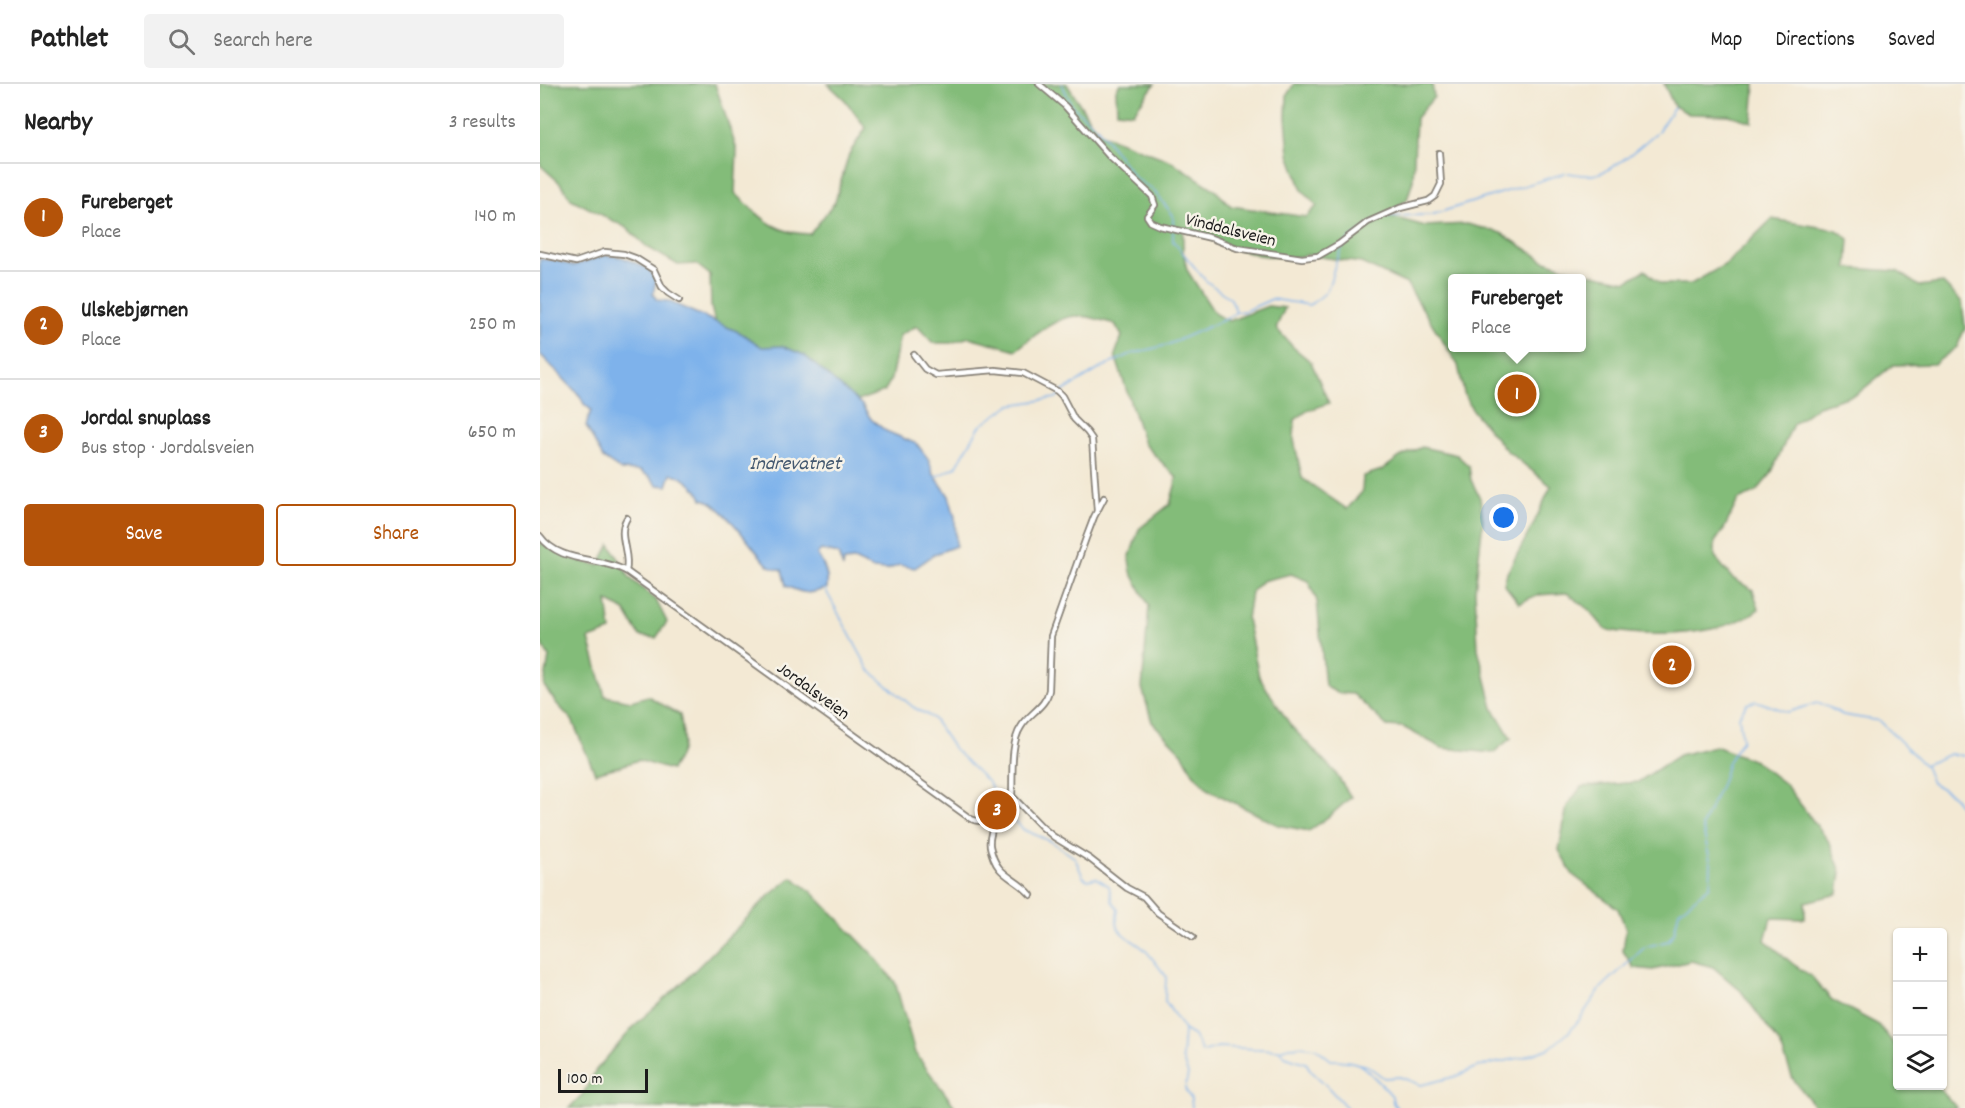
<!DOCTYPE html>
<html lang="en">
<head>
<meta charset="utf-8">
<style>
  :root { --surface:#fff; --page:#f2f2f2; --text:#222; --muted:#767676; --line:#e0e0e0; --accent:#b45309 }
  body { margin:0; font-family:Dekko,sans-serif; background:var(--page); color:var(--text) }
  .controls { position:absolute; right:18px; bottom:18px; display:grid; overflow:hidden; border-radius:6px; box-shadow:0 2px 4px #0004 }
  .controls button { width:54px; height:54px; display:grid; place-items:center; padding:0; border:0; border-bottom:2px solid var(--line); background:var(--surface); color:var(--text); font:30px sans-serif }
  .scale { position:absolute; left:18px; bottom:15px; width:90px; box-sizing:border-box; padding-left:6px; border:3px solid #1c1c1c; border-top:0; font-size:16px; line-height:21px; white-space:nowrap; color:#1c1c1c; -webkit-text-stroke:4px #f7f3e8; paint-order:stroke }
  .you { position:absolute; left:964px; top:434px; width:21px; height:21px; margin:-15px; border:4px solid #fff; border-radius:50%; background:#1a73e8; box-shadow:0 0 0 9px #1a73e833 }
  .badge { display:grid; place-items:center; width:39px; height:39px; border-radius:50%; background:var(--accent); color:#fff; font-size:20px; font-weight:700 }
  .pin { position:absolute; translate:-50% -50%; border:3px solid #fff; box-shadow:0 2px 6px #0006 }
  .popup { position:absolute; left:908px; top:190px; width:138px; height:78px; box-sizing:border-box; display:grid; place-content:center; border-radius:6px; background:var(--surface); filter:drop-shadow(0 2px 4px #0005); font-size:20px; white-space:nowrap; color:var(--muted) }
  .popup b { font-size:22px; color:var(--text) }
  .popup::after { content:''; position:absolute; left:50%; top:100%; margin-left:-12px; border:12px solid transparent; border-top-color:var(--surface) }
  .list { margin:0; padding:0; list-style:none }
  h2 { display:flex; justify-content:space-between; align-items:center; height:78px; margin:0; padding:0 24px; font-size:26px }
  h2 small { font-size:20px; font-weight:400; color:var(--muted) }
  .list li { display:grid; grid-template-columns:39px 1fr auto; gap:18px; align-items:center; box-sizing:border-box; height:108px; padding:0 24px; border-top:2px solid var(--line) }
  .list b { display:block; font-size:22px; white-space:nowrap }
  .list p { margin:0; font-size:20px; white-space:nowrap; color:var(--muted) }
  .list em { font-size:20px; font-style:normal; color:var(--muted) }
  .actions { display:flex; gap:12px; padding:18px 24px }
  .actions a { flex:1; padding:14px 0; border:2px solid var(--accent); border-radius:6px; text-align:center; font-size:21px; color:var(--accent) }
  .actions .main { background:var(--accent); color:#fff }
  .icon { flex:none; width:33px; height:33px; fill:none; stroke:currentColor; stroke-width:2; stroke-linecap:round; stroke-linejoin:round }
  .map { position:relative; flex:none; width:1425px; height:1024px; overflow:hidden }
  header { display:flex; align-items:center; gap:36px; box-sizing:border-box; height:84px; padding:0 30px; background:var(--surface); border-bottom:2px solid var(--line) }
  header strong { font-size:28px }
  nav { display:flex; gap:33px; margin-inline-start:auto; font-size:21px }
  .search { width:420px; height:54px; background:var(--page); display:flex; align-items:center; gap:15px; box-sizing:border-box; padding:0 21px; border-radius:6px; color:var(--muted); font-size:22px }
  main { display:flex }
  aside { flex:1; background:var(--surface) }
  .map>svg:first-child { display:block }
  .forest { fill:#83bc79; stroke:#506c4a; stroke-width:1.5; fill-rule:evenodd }
  .water { fill:#7eb2eb; stroke:#4d6784; stroke-width:1.5 }
  .lines { fill:none; stroke-linecap:round; stroke-linejoin:round }
  .stream { stroke:#7eb2eb; stroke-width:1.5 }
  .minor-casing { stroke:#888278; stroke-width:8 }
  .minor { stroke:#fff; stroke-width:4.5 }
  .labels { text-anchor:middle; stroke-width:5; stroke-linejoin:round; paint-order:stroke }
  .street-label { font-size:18px; fill:#1c1c1c; stroke:#f7f3e8 }
  .water-label { font-size:20px; font-style:italic; fill:#43586f; stroke:#f7f3e8 }
</style>
</head>
<body>
<header>
<strong>Pathlet</strong>
<div class="search"><svg class="icon" aria-label="search" viewBox="0 0 24 24"><circle cx="10" cy="10" r="6"/><path d="M15 15l6 6"/></svg>Search here</div>
<nav><a>Map</a><a>Directions</a><a>Saved</a></nav>
</header>
<main>
<aside>
<h2>Nearby<small>3 results</small></h2>
<ul class="list">
<li><span class="badge">1</span><div><b>Fureberget</b><p>Place</p></div><em>140 m</em></li>
<li><span class="badge">2</span><div><b>Ulskebjørnen</b><p>Place</p></div><em>250 m</em></li>
<li><span class="badge">3</span><div><b>Jordal snuplass</b><p>Bus stop · Jordalsveien</p></div><em>650 m</em></li>
</ul>
<div class="actions"><a class="main">Save</a><a>Share</a></div>
</aside>
<div class="map">
<svg width="1425" height="1024" viewBox="0 0 1425 1024">
  <rect width="100%" height="100%" fill="#f7f3e8"/>
  <filter id="ink" filterUnits="userSpaceOnUse"><feTurbulence type="fractalNoise" baseFrequency=".0167" numOctaves="2"/><feDisplacementMap in="SourceGraphic" scale="12" xChannelSelector="R" yChannelSelector="G"/><feConvolveMatrix kernelMatrix="1 2 1 2 8 2 1 2 1" color-interpolation-filters="sRGB"/></filter>
  <filter id="wash" filterUnits="userSpaceOnUse"><feTurbulence type="fractalNoise" baseFrequency=".008" numOctaves="4" result="noise"/><feDisplacementMap in="SourceGraphic" scale="24" xChannelSelector="R" yChannelSelector="G"/><feGaussianBlur stdDeviation="1.35" result="paint"/><feColorMatrix in="noise" values="0 0 0 0 0 0 0 0 0 0 0 0 0 0 0 0 0 1.4 0 .05"/><feComposite in="paint" operator="in"/></filter>
  <g filter="url(#wash)">
    <rect width="100%" height="100%" fill="#f3e9d4"/>
    <g class="forest">
      <path d="M0 0H175L197 66 195 109C220 132 233 150 270 150L295 118 309 70 326 44 305 16 288 0H527L558 49 631 77 674 105 691 122 766 133 777 122 762 106 749 70 746 33 747 11 754 0H892L894 13 876 34 873 96 867 116 845 131 885 142 927 140 961 149 1003 176 1028 185 1087 197 1105 186 1121 200H1151L1186 180 1232 135 1297 146 1309 155 1307 184 1357 187 1379 202 1403 199 1422 218 1425 244 1417 263 1394 280 1353 281 1317 310 1278 322 1253 340 1231 390 1215 409 1198 416 1184 445 1175 458V473L1192 494 1213 506 1219 525C1181 554 1111 553 1066 546L1049 526 1027 509 997 511 979 519 964 500 967 489 993 441 1011 402 966 366 933 327 924 309 918 281 867 200 821 179 768 171 750 174 718 171 689 162 643 144V167L647 186 675 230 689 237 728 222 745 224 736 244 753 263 771 278 789 319 767 327 755 336 754 356 762 394 807 425 822 408 823 392 842 386 860 373 882 363 917 371 929 382 931 396 940 414 943 436 935 506 938 565 953 624 971 654 953 669 902 664 863 643 847 642 813 610 797 609 785 602 777 517 768 497 751 490 722 497 711 508 707 535 719 593 751 642 794 687 811 713 792 730 769 747 738 741 669 706 653 689 643 670 612 638 602 604 609 522 591 488 589 475 599 445 630 420 637 394 604 360 575 271 582 252 575 240C563 237 550 232 538 232 519 230 490 255 476 266L429 253 411 259H393L377 242 360 251 351 295 345 307 309 320 178 250 171 223 170 191 156 180 138 181 107 163 87 144 31 115 20 99 0 81ZM912 194H1042V264H912Z"/>
      <path d="M580 0H615L593 29 577 27 576 6Z"/>
      <path d="M1124 0H1215L1212 38 1189 31 1149 30 1134 22Z"/>
      <path d="M0 458C18 471 38 478 59 481L70 460 90 494 116 516 127 538 116 554 100 552 85 527 67 517 71 547 49 555 65 612 91 617 108 612 140 631C145 657 146 663 131 686L98 676 81 682 55 689 32 636 17 620 4 602 9 573 0 557Z"/>
      <path d="M1175 662 1215 677 1245 700 1290 759 1301 788 1298 810 1265 818V835L1231 834 1225 856 1253 880 1271 892 1292 916 1339 941 1357 964 1358 1002H1397L1417 1024H1276L1253 995 1240 960 1201 907 1173 883 1151 877 1113 886 1094 884 1083 867 1086 845 1078 825 1033 791 1019 766 1027 722 1041 703 1098 698 1139 671Z"/>
      <path d="M252 793 272 808 334 872 355 898 375 969 416 1024H29L43 1010 56 986 97 939 142 899 231 810Z"/>
    </g>
    <path class="water" d="M65 171 82 173 108 184 116 196 113 210 117 216 128 217 201 249 222 263 242 262 264 271 322 321 331 335 346 347 377 360 389 376 393 389 409 412 415 433 416 462 395 470 375 484 359 481 347 486 333 485 314 476 304 477 303 484 298 470 281 466 277 470C284 481 289 491 287 504 269 511 264 510 246 502L242 486C237 485 232 484 228 481 214 467 179 415 162 415 158 404 142 391 131 390L127 402 117 401 110 393 100 387 81 386 63 374 46 342 51 326 44 320 40 312 0 270V175L15 176 33 182Z"/>
    <g class="lines">
      <g class="stream">
        <path d="M522 0 532 22 557 43 595 94 613 106 633 131V142"/>
        <path d="M1118 47 1134 23"/>
        <path d="M1028 89C1037 90 1048 93 1057 90 1076 85 1100 62 1116 49"/>
        <path d="M847 132 891 131 1025 89"/>
        <path d="M696 228 705 227 732 215 769 221C775 217 784 212 787 206 794 191 794 174 804 161 812 151 826 147 834 137"/>
        <path d="M394 394 416 383 440 342 470 321 516 314 522 308 561 284 591 270 627 261 688 234 696 228 691 215 666 197 633 157V147"/>
        <path d="M284 503 329 586 373 623 393 634 414 665 449 699 460 722"/>
        <path d="M1385 682 1392 699 1413 711 1425 731"/>
        <path d="M463 725 484 746 512 758 535 774 543 793 548 796 556 794 569 802 572 817 578 825C577 832 575 842 581 848 586 854 598 859 605 866 613 874 618 883 626 892L625 917 644 946 642 974 648 990 645 1005 651 1015 652 1024"/>
        <path d="M644 946 654 952 662 968 678 963 739 966 749 963 763 962 776 964 791 976C798 976 814 977 820 981 827 985 846 1005 852 1012L853 1019 857 1024"/>
        <path d="M739 966 745 972 766 979 771 987 784 999 807 1024"/>
        <path d="M819 980 828 982 844 994 860 993 881 1001 917 992 937 983 984 973 1010 964 1028 949 1039 936 1061 904 1105 863 1128 857 1134 849 1139 827 1170 802 1171 780 1162 742 1182 698 1188 678 1202 656 1199 632 1207 620 1216 617 1248 628 1277 619 1288 623 1303 631 1340 637 1384 681 1410 670 1425 672"/>
      </g>
    </g>
  </g>
  <g filter="url(#ink)">
    <g class="lines">
      <defs>
        <g id="minor">
          <path d="M499 0 525 22 569 72 612 112 615 121 607 132 611 138 620 142 671 154 697 164 762 174 778 172 799 160 828 138 860 124 888 117 895 112 901 100 899 69"/>
          <path d="M0 170 36 178 65 168 84 170 95 174 114 186 122 203 128 209 139 216"/>
          <path d="M374 271 385 285 396 291 455 286 483 289 517 307 522 312 534 335 547 348 552 355 557 427"/>
          <path d="M0 452C20 480 58 472 86 487L431 735C448 743 462 724 472 712 473 693 470 659 481 643 489 629 506 623 509 606L511 552 546 454 554 433 564 414"/>
          <path d="M86 487C91 469 76 451 87 434"/>
          <path d="M472 712 502 743 514 753 550 775 587 804 604 813 618 829 653 853"/>
          <path d="M449 735C456 747 448 750 450 762 456 794 474 791 491 811"/>
        </g>
      </defs>
      <use href="#minor" class="minor-casing"/>
      <use href="#minor" class="minor"/>
    </g>
  </g>
  <g class="labels">
    <g class="street-label">
      <text transform="translate(691 145) rotate(14)" y="6">Vinddalsveien</text>
      <text transform="translate(274 606) rotate(36)" y="6">Jordalsveien</text>
    </g>
    <g class="water-label">
      <text x="255" y="385">Indrevatnet</text>
    </g>
  </g>
</svg>
<div class="controls">
<button>+</button>
<button>−</button>
<button><svg class="icon" aria-label="layers" viewBox="0 0 24 24"><path d="M12 4l9 5-9 5-9-5zM3 14l9 5 9-5"/></svg></button>
</div>
<div class="scale">100 m</div>
<div class="you"></div>
<div class="pin badge" style="left:977px;top:310px">1</div>
<div class="popup"><b>Fureberget</b>Place</div>
<div class="pin badge" style="left:1132px;top:581px">2</div>
<div class="pin badge" style="left:457px;top:726px">3</div>
</div>
</main>
</body>
</html>
